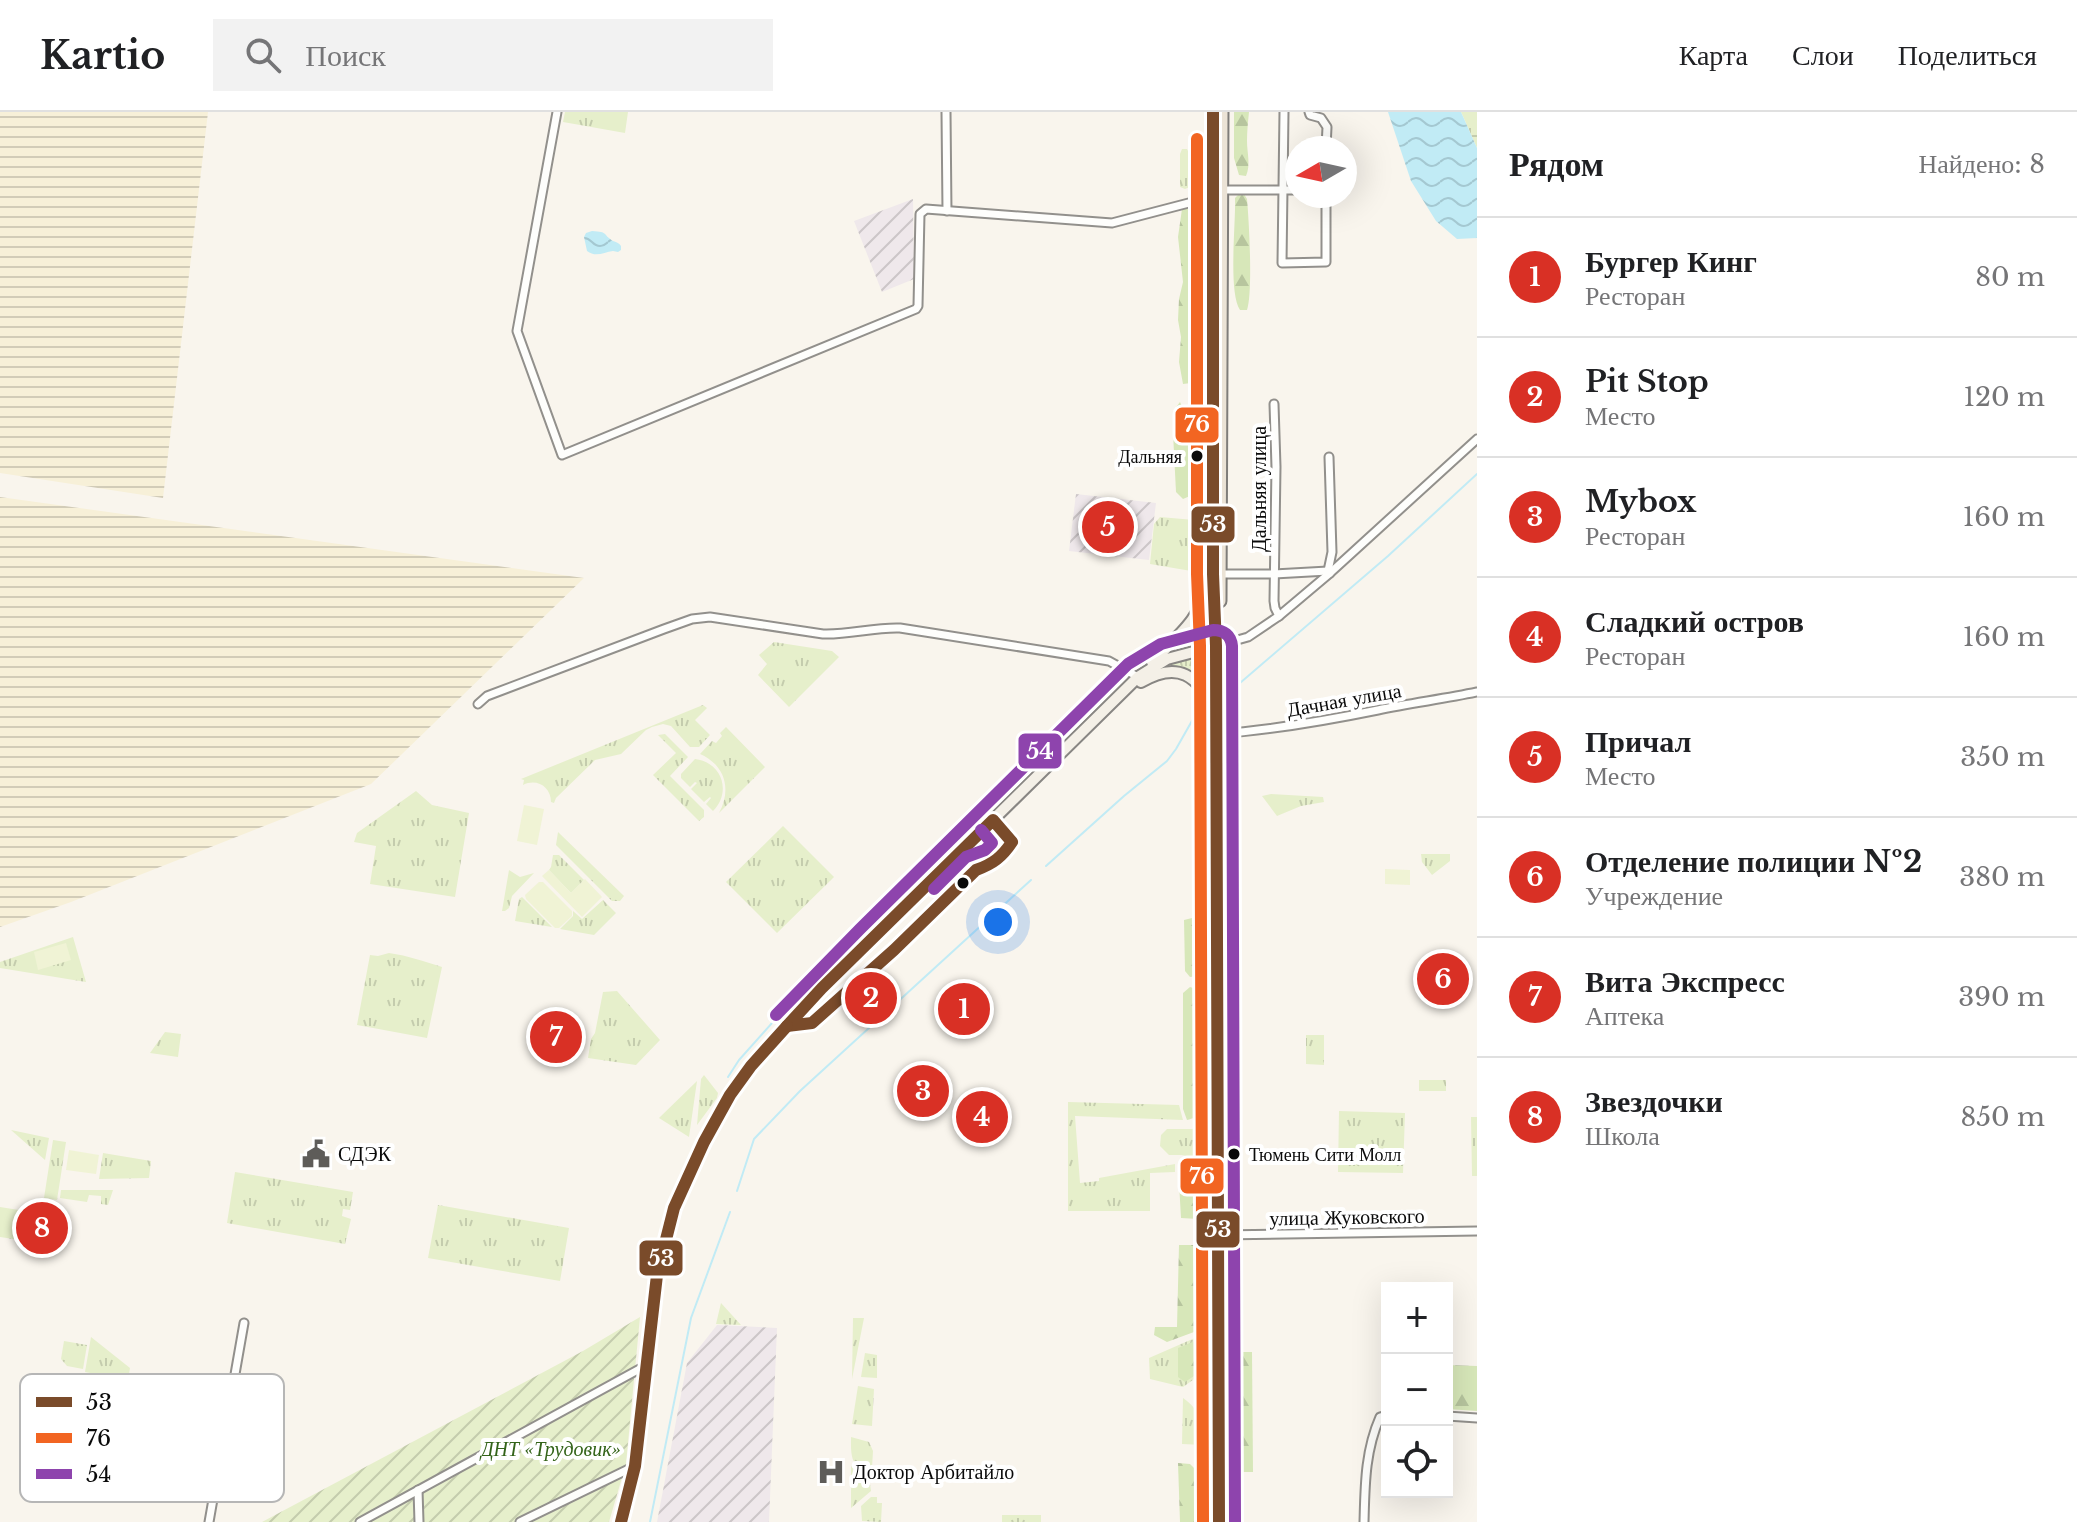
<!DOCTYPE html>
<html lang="ru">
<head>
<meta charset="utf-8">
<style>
  :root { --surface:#fff; --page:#f2f2f2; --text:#202124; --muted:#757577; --line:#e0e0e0; --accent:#d93025 }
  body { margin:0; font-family:"Libre Baskerville",serif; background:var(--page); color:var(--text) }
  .controls { position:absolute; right:24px; bottom:24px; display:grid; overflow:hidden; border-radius:0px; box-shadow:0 8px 32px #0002 }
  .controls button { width:72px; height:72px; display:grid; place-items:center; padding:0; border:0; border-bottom:2px solid var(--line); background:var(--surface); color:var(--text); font:40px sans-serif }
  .compass { position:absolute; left:1285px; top:24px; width:72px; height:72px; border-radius:50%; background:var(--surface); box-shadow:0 8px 32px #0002; rotate:261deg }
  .you { position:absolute; left:998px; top:810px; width:28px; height:28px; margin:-20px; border:6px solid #fff; border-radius:50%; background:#1a73e8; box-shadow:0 0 0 12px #1a73e833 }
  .badge { display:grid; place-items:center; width:52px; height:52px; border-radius:50%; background:var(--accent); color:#fff; font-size:26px; font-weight:700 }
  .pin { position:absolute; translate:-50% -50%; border:4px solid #fff; box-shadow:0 2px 8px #0006 }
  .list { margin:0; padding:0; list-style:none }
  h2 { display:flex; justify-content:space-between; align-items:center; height:104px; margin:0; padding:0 32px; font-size:34px }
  h2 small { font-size:26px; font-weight:400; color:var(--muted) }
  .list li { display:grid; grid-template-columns:52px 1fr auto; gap:24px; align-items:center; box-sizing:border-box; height:120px; padding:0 32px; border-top:2px solid var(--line) }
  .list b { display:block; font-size:30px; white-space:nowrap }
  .list p { margin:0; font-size:26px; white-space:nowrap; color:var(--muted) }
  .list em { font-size:26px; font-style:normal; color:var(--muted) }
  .icon { flex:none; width:44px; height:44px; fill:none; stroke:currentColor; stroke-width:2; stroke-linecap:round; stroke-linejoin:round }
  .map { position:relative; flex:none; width:1477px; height:1410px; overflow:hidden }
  header { display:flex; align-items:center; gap:48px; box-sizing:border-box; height:112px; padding:0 40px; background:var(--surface); border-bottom:2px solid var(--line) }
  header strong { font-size:38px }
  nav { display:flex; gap:44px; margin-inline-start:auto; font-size:28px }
  .search { width:560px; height:72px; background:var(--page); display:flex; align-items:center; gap:20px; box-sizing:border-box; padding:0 28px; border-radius:0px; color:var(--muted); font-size:30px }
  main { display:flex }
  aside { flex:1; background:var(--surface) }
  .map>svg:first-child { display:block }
  .industrial { fill:url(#industrial-furrows) }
  .farmland { fill:url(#farmland-rules) }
  .grass { fill:url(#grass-tufts) }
  .forest { fill:url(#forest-firs) }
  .wetland { fill:url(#wetland-marsh) }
  .garden { fill:url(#garden-furrows) }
  .pitch { fill:#f0f3d5 }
  .water { fill:url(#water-waves) }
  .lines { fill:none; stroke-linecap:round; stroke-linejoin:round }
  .stream { stroke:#c1ebf5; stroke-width:2 }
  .minor-casing { stroke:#92908c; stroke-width:11 }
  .secondary-casing { stroke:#888683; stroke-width:14 }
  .primary-casing { stroke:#7f7d7a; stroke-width:15 }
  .minor { stroke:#fefefc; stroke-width:7 }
  .secondary { stroke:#f4f0e7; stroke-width:10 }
  .primary { stroke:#ebe3d6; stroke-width:11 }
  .bus-1-casing { stroke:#fff; stroke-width:18 }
  .bus-2-casing { stroke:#fff; stroke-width:18 }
  .bus-3-casing { stroke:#fff; stroke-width:18 }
  .bus-1 { stroke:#7a4b2a; stroke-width:12 }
  .bus-2 { stroke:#f26522; stroke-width:12 }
  .bus-3 { stroke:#8e44ad; stroke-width:12 }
  .bus-dot { fill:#0a0a0a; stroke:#fff; stroke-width:3 }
  .labels { text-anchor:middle; stroke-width:8; stroke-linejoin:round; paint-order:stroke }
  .bus-label { font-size:18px; fill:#0a0a0a; stroke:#fff; text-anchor:end }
  .street-label { font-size:20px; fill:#0a0a0a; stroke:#fff }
  .poi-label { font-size:20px; fill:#0a0a0a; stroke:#fff; text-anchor:start }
  .park-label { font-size:20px; font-style:italic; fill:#336319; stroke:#fff }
  .key { fill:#fff; stroke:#b6b6b6; stroke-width:2 }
  .key-label { font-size:22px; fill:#0a0a0a }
  .line-badge { stroke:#fff; stroke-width:3 }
  .badge-label { font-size:22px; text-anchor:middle; font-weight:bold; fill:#fff }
</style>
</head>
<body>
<header>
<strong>Kartio</strong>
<div class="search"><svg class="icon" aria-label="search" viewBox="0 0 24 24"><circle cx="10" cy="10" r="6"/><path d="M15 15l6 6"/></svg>Поиск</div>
<nav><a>Карта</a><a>Слои</a><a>Поделиться</a></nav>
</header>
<main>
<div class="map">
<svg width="1477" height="1410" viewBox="0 0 1477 1410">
  <defs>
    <pattern id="industrial-furrows" width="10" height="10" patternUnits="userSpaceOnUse" patternTransform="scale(2)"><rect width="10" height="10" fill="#efe8eb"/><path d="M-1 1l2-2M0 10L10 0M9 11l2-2" fill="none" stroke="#ccc6c8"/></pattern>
    <pattern id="farmland-rules" width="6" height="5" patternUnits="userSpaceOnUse" patternTransform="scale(2)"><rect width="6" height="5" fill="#f7f0d8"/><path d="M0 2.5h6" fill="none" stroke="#d2ccb8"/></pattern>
    <pattern id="grass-tufts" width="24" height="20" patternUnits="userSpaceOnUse" patternTransform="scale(2)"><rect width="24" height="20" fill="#e6efcb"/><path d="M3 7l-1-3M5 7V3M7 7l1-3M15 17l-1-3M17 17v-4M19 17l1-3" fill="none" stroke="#c4ccad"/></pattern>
    <pattern id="forest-firs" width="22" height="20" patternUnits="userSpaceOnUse" patternTransform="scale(2)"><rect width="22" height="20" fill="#d7e7b9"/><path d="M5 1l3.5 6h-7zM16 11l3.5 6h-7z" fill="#b7c59e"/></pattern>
    <pattern id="wetland-marsh" width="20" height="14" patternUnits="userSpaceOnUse" patternTransform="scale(2)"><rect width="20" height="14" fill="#e6efcb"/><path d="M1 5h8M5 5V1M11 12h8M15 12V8" fill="none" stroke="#c4ccad"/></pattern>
    <pattern id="garden-furrows" width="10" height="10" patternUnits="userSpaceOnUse" patternTransform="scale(2)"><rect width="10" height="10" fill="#e6efcb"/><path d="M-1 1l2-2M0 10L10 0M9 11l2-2" fill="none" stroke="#c4ccad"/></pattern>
    <pattern id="water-waves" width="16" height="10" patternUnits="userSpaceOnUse" patternTransform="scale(2)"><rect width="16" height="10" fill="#c1ebf5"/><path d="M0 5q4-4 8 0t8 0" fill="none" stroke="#a4c8d1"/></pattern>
  </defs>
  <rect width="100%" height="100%" fill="#f9f5ed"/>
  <g class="industrial">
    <path d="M913 87 914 167 882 180 854 109Z"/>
    <path d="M1076 382 1156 391 1149 448 1069 439Z"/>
    <path d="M717 1213 777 1216 769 1410H657L687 1251Z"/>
  </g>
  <g class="farmland">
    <path d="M0 0H208L163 386 0 361Z"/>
    <path d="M0 385 584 466 371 672 71 790 0 815Z"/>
  </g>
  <g class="grass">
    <path d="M565 0H628L625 21 563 10Z"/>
    <path d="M1182 37H1187L1189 41 1190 75 1185 77 1180 75V42Z"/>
    <path d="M1160 405 1194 408 1203 418V461L1150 452 1154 412Z"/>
    <path d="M1207 490V528L1173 536 1199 508Z"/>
    <path d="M774 530 832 539 839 545 789 595 758 563 767 552 759 543Z"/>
    <path d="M1196 545H1202L1205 547V573C1189 556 1179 559 1156 560L1168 553Z"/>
    <path d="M703 593 707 596 695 608 710 623 699 635H690L671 614 663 612 652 615 646 618 621 642 595 648 556 686 554 691 551 690C551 675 537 666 523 673L524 668 521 667Z"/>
    <path d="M726 615 765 655 719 701C732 677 725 653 700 642L712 629 716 631 722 624 720 621Z"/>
    <path d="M665 622 688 645 670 664 704 698V705L699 709 653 663 676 641 658 623Z"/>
    <path d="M695 647C722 650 732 680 713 699L706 692 711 686 710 685 704 690 691 677 697 671 695 670 690 675 681 666V662Z"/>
    <path d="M416 679 432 693 469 701 455 785 370 772 376 734 354 730 357 721Z"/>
    <path d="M1271 682 1323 685 1324 690 1301 694 1277 704 1262 684Z"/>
    <path d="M783 714 834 765 777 821 726 770Z"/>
    <path d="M558 720 624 784 620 789H612L556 733Z"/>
    <path d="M1421 742H1450V749L1432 763 1422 750Z"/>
    <path d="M553 743H559L584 768 571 781 549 758 551 755Z"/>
    <path d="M509 758 520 765 534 761 512 784 509 796 505 799H502Z"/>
    <path d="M522 785 552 815 515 809 519 787Z"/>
    <path d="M603 788 616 801 594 823 560 817 573 804V799L582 807Z"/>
    <path d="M73 825 86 870 0 856V850Z"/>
    <path d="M389 841C409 844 423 849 442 855L427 926 357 913 370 843 378 844Z"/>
    <path d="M617 879 660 928 636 953 588 946 591 927 595 921 603 880Z"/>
    <path d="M165 920 181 922 178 945 150 941Z"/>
    <path d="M1306 923H1324V953L1306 952Z"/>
    <path d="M704 963 718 981 717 986 697 1013 701 967Z"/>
    <rect x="1419" y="968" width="27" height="11"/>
    <path d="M697 969 689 1025 659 1006Z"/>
    <path d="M1068 990 1179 993 1183 1008 1075 1004 1080 1071 1099 1069V1066L1175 1052V1060L1150 1061V1099H1068Z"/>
    <path d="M1339 999 1405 1001 1403 1061 1338 1060Z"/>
    <path d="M1471 1005H1477V1064H1472Z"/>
    <path d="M1207 1011V1047L1181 1043H1169L1160 1034 1161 1023 1167 1017H1192Z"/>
    <path d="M11 1018 49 1026 45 1048Z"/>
    <path d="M53 1028 66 1030 57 1088 44 1086Z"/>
    <path d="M103 1041 151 1049 149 1066 99 1067Z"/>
    <path d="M235 1060 353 1080 350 1098 343 1097 342 1104 351 1107 345 1132 227 1111Z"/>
    <path d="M61 1078H113L108 1093 101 1092V1084L89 1083 87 1090 60 1086Z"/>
    <path d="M438 1093 569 1116 560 1169 428 1146Z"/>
    <path d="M0 1095 25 1099 20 1128 0 1125Z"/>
    <path d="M721 1191 741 1213 716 1212Z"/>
    <path d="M853 1206H864L852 1267Z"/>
    <path d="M1204 1222V1260L1183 1275 1150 1267 1149 1246Z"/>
    <path d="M91 1225 130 1256 128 1268 85 1260Z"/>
    <path d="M64 1229 87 1233 83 1257 67 1254 61 1247Z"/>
    <path d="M865 1241 877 1243V1266L861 1265Z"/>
    <path d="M858 1274 874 1277 872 1314 852 1312Z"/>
    <path d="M1183 1286C1200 1297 1203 1314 1204 1333L1182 1332Z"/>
    <path d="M851 1325 869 1330 873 1339 872 1356 862 1360C850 1350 851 1339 851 1325Z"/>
    <path d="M851 1354 870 1372 871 1379 851 1396Z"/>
    <path d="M871 1385H877V1391H882L881 1410 862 1409 861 1394Z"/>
    <rect x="1002" y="1403" width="39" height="7"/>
  </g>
  <g class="forest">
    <path d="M1234 0H1249C1248 10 1247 19 1247 29 1247 41 1251 53 1246 64L1239 63 1234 46Z"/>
    <path d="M1239 82H1244L1247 87C1249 109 1253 180 1247 198H1240C1228 180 1236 111 1235 86Z"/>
    <path d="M1182 97H1189C1191 109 1199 130 1200 140 1200 152 1193 165 1193 177 1192 202 1200 250 1191 271L1183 272 1179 250 1181 225 1178 208 1179 187 1183 170 1178 125Z"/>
    <path d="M1180 290 1187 306 1192 327 1190 384 1183 387 1176 380 1173 321 1174 298Z"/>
    <path d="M1196 805 1203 809V858L1198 864 1190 865 1185 859 1184 808Z"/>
    <path d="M1190 875 1196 877 1202 884 1203 990C1201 1002 1199 1005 1187 1008L1183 997V881Z"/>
    <path d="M1178 1053C1182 1053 1187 1052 1191 1053 1209 1058 1204 1088 1204 1102H1198V1107L1181 1106Z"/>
    <path d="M1179 1133H1194L1198 1146 1196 1165V1187L1200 1189 1205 1207 1194 1220 1167 1230 1154 1223 1155 1215H1177Z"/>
    <path d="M1195 1229 1196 1246 1194 1264 1185 1270 1178 1265V1236Z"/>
    <path d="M1236 1240H1252L1253 1360H1237Z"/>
    <path d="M1447 1253 1477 1254V1299L1447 1297Z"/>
    <path d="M1178 1351 1190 1352 1194 1356V1410H1180Z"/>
  </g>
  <path class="wetland" d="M1461 0H1477V36L1462 2Z"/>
  <path class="garden" d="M640 1205 626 1352 609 1410H262L583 1239Z"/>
  <g class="pitch">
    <path d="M524 693 544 697 537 733 517 729Z"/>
    <path d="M1385 757 1410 758V773L1385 772Z"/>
    <path d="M549 758 571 781 585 767 602 785 582 805 542 764Z"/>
    <path d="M539 770H543L572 799V804L559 816H555L526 787 525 783Z"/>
    <path d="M66 831 71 848 38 858 34 840Z"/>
    <path d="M69 1038 99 1043 96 1062 66 1058Z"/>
  </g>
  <g class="water">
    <path d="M1388 0H1461L1477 36V126L1457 127 1436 109 1411 69Z"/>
    <path d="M592 119C609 120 602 122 613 129 616 130 619 131 621 134V138L618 140 613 139C604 140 596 146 587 139L584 125 586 121Z"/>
  </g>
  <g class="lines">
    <g class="stream">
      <path d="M1240 571 1388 444 1477 362"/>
      <path d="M1046 754 1124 684 1167 649 1176 637 1197 600"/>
      <path d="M819 859 921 759"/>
      <path d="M728 965 739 948 805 874"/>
      <path d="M737 1079 754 1027 800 979 1031 768"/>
      <path d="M650 1410 691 1206 730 1100"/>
    </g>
    <defs>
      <g id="minor">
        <path d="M557 0 517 219 562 343 916 197 918 194 920 102 926 97 1112 111 1204 87H1213"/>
        <path d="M946 0 947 99"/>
        <path d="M1284 0 1282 151 1326 150V84"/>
        <path d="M1309 0 1310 3 1321 6 1327 15 1326 36"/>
        <path d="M1222 78H1297"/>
        <path d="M1274 292 1276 355 1274 489 1275 496 1279 504"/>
        <path d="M1329 345 1332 440 1328 459 1330 461"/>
        <path d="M1222 462H1274L1328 459"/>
        <path d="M1216 534 1248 525 1279 504 1330 461 1477 327"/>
        <path d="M478 592 487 584 664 517 692 507 710 505 823 522C849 523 874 515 900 516L1109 549 1138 565"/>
        <path d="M1217 622C1272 618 1324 609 1378 598 1411 591 1444 587 1477 580"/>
        <path d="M1218 1123 1477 1119"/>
        <path d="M1447 1304 1477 1306"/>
        <path d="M418 1378 419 1410"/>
        <path d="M209 1410 244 1211"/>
        <path d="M360 1410 645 1254"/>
        <path d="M520 1410 635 1354"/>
        <path d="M1364 1410C1365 1373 1365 1339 1380 1305L1387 1303"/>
      </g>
      <g id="secondary">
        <path d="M1152 550C1181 521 1199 509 1211 467"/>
        <path d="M1141 570C1179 548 1197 564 1216 598"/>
        <path d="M621 1410 635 1354 652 1199 664 1131 674 1096 704 1030 730 983 751 954 822 876 1138 565 1167 547 1216 534"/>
      </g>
      <g id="primary">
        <path d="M1213 0V462L1216 534 1219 1410"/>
        <path d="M1220 489 1222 0"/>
      </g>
    </defs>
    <use href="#minor" class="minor-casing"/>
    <use href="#secondary" class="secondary-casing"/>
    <use href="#primary" class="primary-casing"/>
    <use href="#minor" class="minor"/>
    <use href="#secondary" class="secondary"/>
    <use href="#primary" class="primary"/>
    <defs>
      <g id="bus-1">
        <path d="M1213 0V462L1216 534 1219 1410"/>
        <path d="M993 708 1012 730C1002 745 993 752 976 758L894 838 812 911 787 914 822 876Z"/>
        <path d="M621 1410 635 1354 657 1163 674 1096 704 1030 730 983 751 954 787 914"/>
      </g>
      <path id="bus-2" d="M1197 27V462L1200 534 1203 1410"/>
      <g id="bus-3">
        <path d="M934 777 966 745 985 738 992 731 981 718"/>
        <path d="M776 903 860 817 1128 552 1161 532 1213 518C1224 518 1231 523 1232 534L1235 1410"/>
      </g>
    </defs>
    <use href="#bus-1" class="bus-1-casing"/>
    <use href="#bus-2" class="bus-2-casing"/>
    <use href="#bus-3" class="bus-3-casing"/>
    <use href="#bus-1" class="bus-1"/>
    <use href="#bus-2" class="bus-2"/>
    <use href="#bus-3" class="bus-3"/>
  </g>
  <defs>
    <symbol id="civic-bare" viewBox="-9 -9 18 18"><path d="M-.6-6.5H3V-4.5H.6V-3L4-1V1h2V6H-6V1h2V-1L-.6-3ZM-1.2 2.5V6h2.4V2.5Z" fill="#5e5c59" stroke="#fff" stroke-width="2.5" paint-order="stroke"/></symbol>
    <symbol id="hospital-bare" viewBox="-9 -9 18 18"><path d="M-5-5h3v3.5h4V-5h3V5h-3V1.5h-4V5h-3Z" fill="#5e5c59" stroke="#fff" stroke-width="2.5" paint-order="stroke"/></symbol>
  </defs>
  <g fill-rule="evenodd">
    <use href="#civic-bare" x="296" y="1022" width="40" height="40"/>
    <use href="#hospital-bare" x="811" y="1340" width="40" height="40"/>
  </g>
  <g class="bus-dot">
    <circle cx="1197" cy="344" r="7"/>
    <circle cx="963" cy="771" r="7"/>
    <circle cx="1234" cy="1042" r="7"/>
  </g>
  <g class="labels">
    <g class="bus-label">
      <text x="1182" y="351">Дальняя</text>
      <text x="1249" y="1049" text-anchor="start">Тюмень Сити Молл</text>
    </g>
    <g class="street-label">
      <text transform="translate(1259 377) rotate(-90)" y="7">Дальняя улица</text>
      <text transform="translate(1344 588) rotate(-10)" y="7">Дачная улица</text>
      <text transform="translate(1347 1105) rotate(-1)" y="7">улица Жуковского</text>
    </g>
    <g class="poi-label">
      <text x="338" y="1049">СДЭК</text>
      <text x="853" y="1367">Доктор Арбитайло</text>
    </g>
    <g class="park-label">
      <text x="551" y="1344">ДНТ «Трудовик»</text>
    </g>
  </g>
  <rect x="20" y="1262" width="264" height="128" rx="12" class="key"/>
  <rect x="36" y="1285" width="36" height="10" fill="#7a4b2a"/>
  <rect x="36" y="1321" width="36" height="10" fill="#f26522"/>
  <rect x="36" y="1357" width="36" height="10" fill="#8e44ad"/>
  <g class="key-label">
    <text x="86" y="1298">53</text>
    <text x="86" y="1334">76</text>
    <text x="86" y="1370">54</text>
  </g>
  <g class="line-badge">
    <rect x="1174" y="294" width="46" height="38" rx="8" fill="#f26522"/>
    <rect x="1190" y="393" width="46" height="39" rx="8" fill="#7a4b2a"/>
    <rect x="1017" y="620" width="46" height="38" rx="8" fill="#8e44ad"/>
    <rect x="1179" y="1045" width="46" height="38" rx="8" fill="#f26522"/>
    <rect x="1195" y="1098" width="46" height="39" rx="8" fill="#7a4b2a"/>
    <rect x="638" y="1127" width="46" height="38" rx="8" fill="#7a4b2a"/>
  </g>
  <g class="badge-label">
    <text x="1197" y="320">76</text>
    <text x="1213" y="420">53</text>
    <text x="1040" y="647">54</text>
    <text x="1202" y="1072">76</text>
    <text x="1218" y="1125">53</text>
    <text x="661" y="1154">53</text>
  </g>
</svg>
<div class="controls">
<button>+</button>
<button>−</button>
<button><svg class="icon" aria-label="locate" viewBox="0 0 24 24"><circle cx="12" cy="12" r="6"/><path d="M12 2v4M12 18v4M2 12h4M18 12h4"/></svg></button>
</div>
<svg class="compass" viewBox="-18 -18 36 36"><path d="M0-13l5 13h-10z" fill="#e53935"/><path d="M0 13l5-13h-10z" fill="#757577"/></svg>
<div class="you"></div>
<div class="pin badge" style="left:964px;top:897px">1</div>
<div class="pin badge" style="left:871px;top:886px">2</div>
<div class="pin badge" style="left:923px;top:979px">3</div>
<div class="pin badge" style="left:982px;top:1005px">4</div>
<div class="pin badge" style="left:1108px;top:415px">5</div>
<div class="pin badge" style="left:1443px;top:867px">6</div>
<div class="pin badge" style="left:556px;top:925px">7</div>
<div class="pin badge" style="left:42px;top:1116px">8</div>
</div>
<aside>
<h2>Рядом<small>Найдено: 8</small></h2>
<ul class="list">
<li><span class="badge">1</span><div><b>Бургер Кинг</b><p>Ресторан</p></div><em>80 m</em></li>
<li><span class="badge">2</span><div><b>Pit Stop</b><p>Место</p></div><em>120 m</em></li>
<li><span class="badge">3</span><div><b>Mybox</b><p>Ресторан</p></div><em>160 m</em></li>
<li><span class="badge">4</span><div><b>Сладкий остров</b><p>Ресторан</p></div><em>160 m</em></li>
<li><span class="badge">5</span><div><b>Причал</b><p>Место</p></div><em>350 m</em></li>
<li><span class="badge">6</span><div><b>Отделение полиции №2</b><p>Учреждение</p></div><em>380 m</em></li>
<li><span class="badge">7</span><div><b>Вита Экспресс</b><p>Аптека</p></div><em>390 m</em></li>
<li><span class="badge">8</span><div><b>Звездочки</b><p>Школа</p></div><em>850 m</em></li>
</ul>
</aside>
</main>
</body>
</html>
